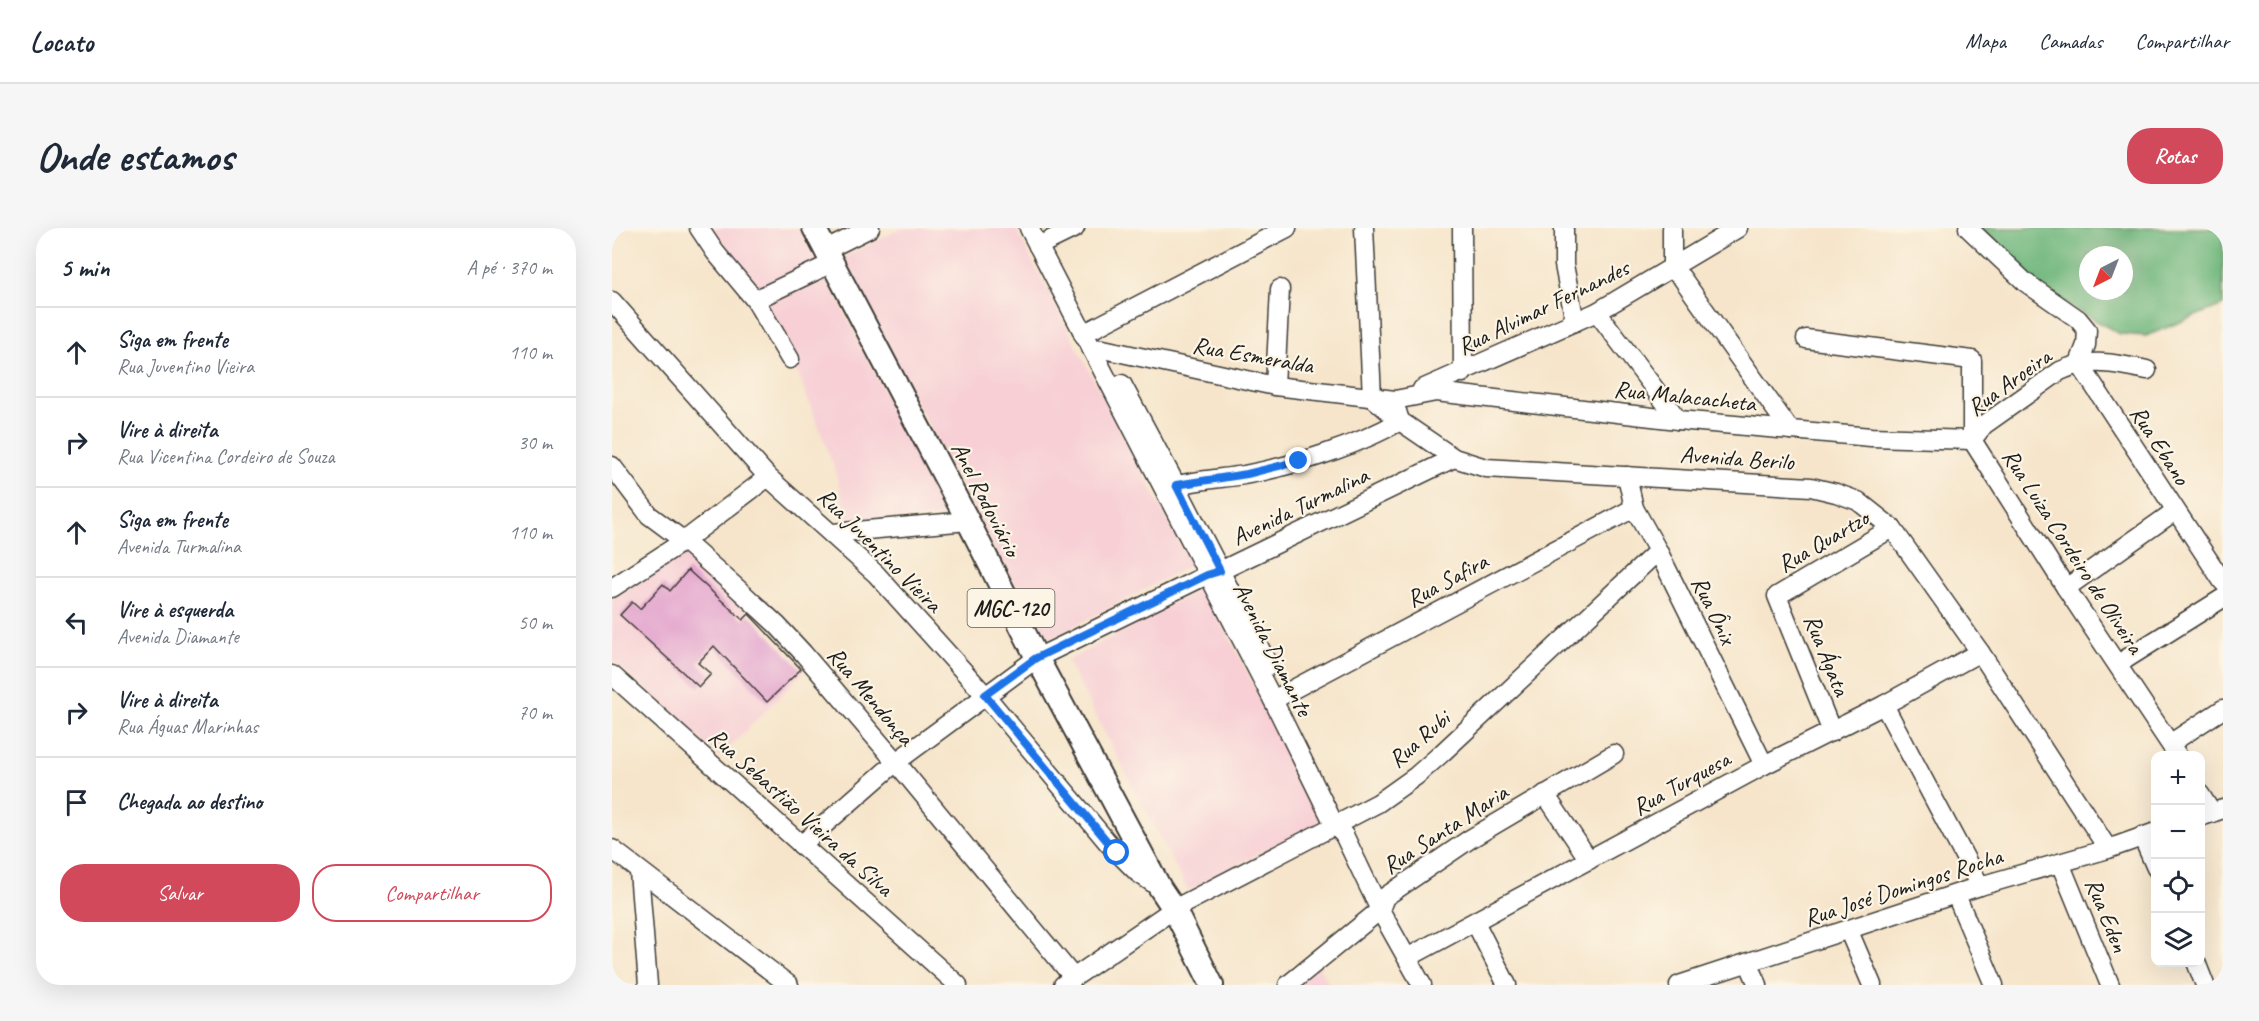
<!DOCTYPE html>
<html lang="pt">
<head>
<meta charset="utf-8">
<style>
  :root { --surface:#fff; --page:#f6f6f7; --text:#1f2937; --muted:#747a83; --line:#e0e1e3; --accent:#d1495b }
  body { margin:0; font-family:Caveat,sans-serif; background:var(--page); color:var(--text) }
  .controls { position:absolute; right:18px; bottom:18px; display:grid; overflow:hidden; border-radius:12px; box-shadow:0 6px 24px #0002 }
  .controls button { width:54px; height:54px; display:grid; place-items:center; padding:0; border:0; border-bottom:2px solid var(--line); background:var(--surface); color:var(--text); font:30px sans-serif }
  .compass { position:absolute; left:1467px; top:18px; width:54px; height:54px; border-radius:50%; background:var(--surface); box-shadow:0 6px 24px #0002; rotate:222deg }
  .stop { position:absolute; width:18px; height:18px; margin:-14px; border:4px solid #1a73e8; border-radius:50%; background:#fff }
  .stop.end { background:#1a73e8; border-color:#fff; box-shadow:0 2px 6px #0008 }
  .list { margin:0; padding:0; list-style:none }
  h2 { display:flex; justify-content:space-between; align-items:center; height:78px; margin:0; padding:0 24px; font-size:26px }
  h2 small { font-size:20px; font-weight:400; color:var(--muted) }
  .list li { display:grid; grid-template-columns:39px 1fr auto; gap:18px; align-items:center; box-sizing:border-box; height:90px; padding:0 24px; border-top:2px solid var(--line) }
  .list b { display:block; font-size:22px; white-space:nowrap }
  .list p { margin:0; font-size:20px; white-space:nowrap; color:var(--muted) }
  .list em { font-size:20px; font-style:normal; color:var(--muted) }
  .actions { display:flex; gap:12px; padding:18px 24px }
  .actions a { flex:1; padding:14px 0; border:2px solid var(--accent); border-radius:24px; text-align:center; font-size:21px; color:var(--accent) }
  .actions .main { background:var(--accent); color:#fff }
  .icon { flex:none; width:33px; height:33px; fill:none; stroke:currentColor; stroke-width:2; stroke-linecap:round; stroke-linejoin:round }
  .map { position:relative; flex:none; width:1611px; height:757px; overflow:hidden; border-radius:24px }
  header { display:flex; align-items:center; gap:36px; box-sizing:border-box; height:84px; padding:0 30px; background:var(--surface); border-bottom:2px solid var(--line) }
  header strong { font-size:28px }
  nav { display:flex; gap:33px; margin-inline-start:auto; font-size:21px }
  .intro { display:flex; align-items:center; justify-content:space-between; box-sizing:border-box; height:144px; padding:0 36px }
  h1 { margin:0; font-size:42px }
  .button { padding:15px 27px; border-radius:24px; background:var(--accent); color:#fff; font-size:21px; font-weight:700 }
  main { display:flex; gap:36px; padding:0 36px }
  aside { flex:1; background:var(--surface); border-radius:24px; box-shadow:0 6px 24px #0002 }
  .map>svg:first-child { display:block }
  .built { fill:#f7cfd5 }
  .forest { fill:#6eb67b; stroke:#45694c; stroke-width:1.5; fill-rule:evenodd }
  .building { fill:#e09acb }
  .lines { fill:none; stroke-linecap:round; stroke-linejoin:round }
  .minor-casing { stroke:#3d3a36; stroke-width:21 }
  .major-casing { stroke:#3d3a36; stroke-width:26 }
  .minor { stroke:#fff; stroke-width:18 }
  .major { stroke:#fff; stroke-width:22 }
  .route { stroke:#1a73e8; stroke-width:8 }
  .labels { text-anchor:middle; stroke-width:4.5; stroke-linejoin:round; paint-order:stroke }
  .shield { fill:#fcf5e5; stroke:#5f5d58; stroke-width:1.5 }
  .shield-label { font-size:22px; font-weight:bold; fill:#1c1c1c }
  .street-label { font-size:24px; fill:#1c1c1c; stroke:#fcf5e5 }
</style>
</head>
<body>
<header>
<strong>Locato</strong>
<nav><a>Mapa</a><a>Camadas</a><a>Compartilhar</a></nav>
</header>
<div class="intro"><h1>Onde estamos</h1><a class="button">Rotas</a></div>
<main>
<aside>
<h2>5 min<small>A pé · 370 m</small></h2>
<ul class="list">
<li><svg class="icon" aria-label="ahead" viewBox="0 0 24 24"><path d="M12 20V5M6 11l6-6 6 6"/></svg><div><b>Siga em frente</b><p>Rua Juventino Vieira</p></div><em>110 m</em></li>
<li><svg class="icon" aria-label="right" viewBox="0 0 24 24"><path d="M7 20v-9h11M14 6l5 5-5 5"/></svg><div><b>Vire à direita</b><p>Rua Vicentina Cordeiro de Souza</p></div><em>30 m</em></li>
<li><svg class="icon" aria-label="ahead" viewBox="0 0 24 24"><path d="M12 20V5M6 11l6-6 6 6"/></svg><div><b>Siga em frente</b><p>Avenida Turmalina</p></div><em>110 m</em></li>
<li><svg class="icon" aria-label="left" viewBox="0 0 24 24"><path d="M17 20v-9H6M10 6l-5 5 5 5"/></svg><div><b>Vire à esquerda</b><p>Avenida Diamante</p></div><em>50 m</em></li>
<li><svg class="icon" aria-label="right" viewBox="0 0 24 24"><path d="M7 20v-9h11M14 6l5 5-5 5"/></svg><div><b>Vire à direita</b><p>Rua Águas Marinhas</p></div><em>70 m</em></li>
<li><svg class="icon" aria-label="arrive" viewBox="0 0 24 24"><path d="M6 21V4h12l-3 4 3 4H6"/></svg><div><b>Chegada ao destino</b></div></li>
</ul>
<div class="actions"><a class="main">Salvar</a><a>Compartilhar</a></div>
</aside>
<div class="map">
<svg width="1611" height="757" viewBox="0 0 1611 757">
  <rect width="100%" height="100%" fill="#fcf5e5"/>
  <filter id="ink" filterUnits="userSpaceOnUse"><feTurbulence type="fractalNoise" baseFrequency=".0167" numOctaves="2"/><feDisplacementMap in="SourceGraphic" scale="12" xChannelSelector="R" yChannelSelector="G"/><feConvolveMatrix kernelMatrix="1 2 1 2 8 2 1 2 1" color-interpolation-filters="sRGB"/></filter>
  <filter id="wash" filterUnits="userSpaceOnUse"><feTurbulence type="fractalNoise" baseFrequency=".008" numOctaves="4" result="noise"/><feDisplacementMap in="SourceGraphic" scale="24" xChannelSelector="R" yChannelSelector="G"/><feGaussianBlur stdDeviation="1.35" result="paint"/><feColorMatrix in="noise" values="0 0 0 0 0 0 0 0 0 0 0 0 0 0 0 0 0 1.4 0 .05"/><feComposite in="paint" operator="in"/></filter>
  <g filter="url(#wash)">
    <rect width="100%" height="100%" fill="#f6e5cb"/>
    <g class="built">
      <path d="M101 0H187L206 34 150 69Z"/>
      <path d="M290 0H403L579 337 432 414 228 31Z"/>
      <path d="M213 46 336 289 237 295 223 241 182 136 154 73Z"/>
      <path d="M73 326 146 394 193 443 108 529 0 432V370Z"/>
      <path d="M587 361 596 366 710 593 576 663 455 433Z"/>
      <path d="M707 738 717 757H684Z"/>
    </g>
    <path class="forest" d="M1368 0H1611V77L1534 108 1508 106 1435 66ZM1476 27H1512V63H1476Z"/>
    <g id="blocks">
      <path class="building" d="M76 342 131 392 137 386 189 441 155 474 102 418 86 435 99 446 87 459 8 387 20 374 28 381 51 356 58 363Z"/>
    </g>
  </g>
  <g filter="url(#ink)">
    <use href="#blocks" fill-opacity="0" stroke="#3d3a36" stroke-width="1.5"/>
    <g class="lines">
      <defs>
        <g id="minor">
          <path d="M87 0 103 24 143 72 178 131"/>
          <path d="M417 0 661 472 723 598 732 607 768 682 810 757"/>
          <path d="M752 0 760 169 788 193 842 230 874 240 1199 259 1224 265 1246 273 1280 300 1368 424 1496 621"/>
          <path d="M850 0 851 145"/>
          <path d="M952 0V37L963 94"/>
          <path d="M1060 0V41L1070 50 1178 202"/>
          <path d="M1356 0 1413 54 1466 91 1475 102 1474 117 1467 135 1611 354"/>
          <path d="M426 18 463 0"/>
          <path d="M214 22 258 0"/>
          <path d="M143 72 220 35"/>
          <path d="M0 73 156 249 264 346 373 467 497 616 526 645 547 659"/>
          <path d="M985 84 1066 192"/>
          <path d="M471 106 675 0"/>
          <path d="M1194 111 1360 132V212L1454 360 1566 528"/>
          <path d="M478 120 491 121 663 158 783 172 824 164 1066 192 1259 209 1360 212"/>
          <path d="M510 156 564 257 657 438"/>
          <path d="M663 158 668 61"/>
          <path d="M810 161 985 84 1126 0"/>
          <path d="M1360 212 1372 197 1448 143C1479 129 1503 136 1535 142"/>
          <path d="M0 238 37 287 72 313 125 360 165 397 191 425 284 534 461 749"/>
          <path d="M1015 248 1022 280 1046 323 1152 537"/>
          <path d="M555 260C580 252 607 251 632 247 681 238 745 218 788 193L785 183"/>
          <path d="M221 305 356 293"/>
          <path d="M0 360 72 313 156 249"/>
          <path d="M1454 360 1563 283"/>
          <path d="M1506 436 1611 370"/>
          <path d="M0 447 346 757"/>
          <path d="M661 472 1022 280"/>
          <path d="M1272 477 1368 658"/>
          <path d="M1220 504 1165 368 1280 300"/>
          <path d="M1559 515 1611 481"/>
          <path d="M933 566 977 632"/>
          <path d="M1588 566 1600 585"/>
          <path d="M1588 589 1611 581"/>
          <path d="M1530 608 1544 640"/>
          <path d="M189 617 284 534 425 430 595 347 608 343 842 230"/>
          <path d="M0 621 177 757"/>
          <path d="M1448 635 1498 757"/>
          <path d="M27 643 36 757"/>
          <path d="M1344 667 1382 757"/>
          <path d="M863 694 895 757"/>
          <path d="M1236 701 1260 757"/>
          <path d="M795 730 1152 537 1272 477 1368 424"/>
          <path d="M1584 734 1593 757"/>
          <path d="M1137 736 1146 757"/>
          <path d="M451 757 562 681 766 575 804 548 830 525 1046 323"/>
          <path d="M676 757 768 682 773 669 858 611 1002 526"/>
          <path d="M1067 757 1368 658 1496 621 1544 604"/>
        </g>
        <path id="major" d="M202 0 356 293 425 430 548 660 562 681 600 757"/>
      </defs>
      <use href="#minor" class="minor-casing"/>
      <use href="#major" class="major-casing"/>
      <use href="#minor" class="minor"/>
      <use href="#major" class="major"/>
    </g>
  </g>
  <g class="lines" filter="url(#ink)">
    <path class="route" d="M505 625 373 467 424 430 595 347 608 343 564 257 635 246 687 233"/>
  </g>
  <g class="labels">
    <rect class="shield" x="355.5" y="361" width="87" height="38" rx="4.5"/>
    <g class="shield-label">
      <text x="399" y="388">MGC-120</text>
    </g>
    <g class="street-label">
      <text transform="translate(931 79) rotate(-26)" y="8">Rua Alvimar Fernandes</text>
      <text transform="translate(641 127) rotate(10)" y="8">Rua Esmeralda</text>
      <text transform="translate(1397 154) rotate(-36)" y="8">Rua Aroeira</text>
      <text transform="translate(1073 168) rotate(6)" y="8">Rua Malacacheta</text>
      <text transform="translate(1548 217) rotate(57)" y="8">Rua Ebano</text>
      <text transform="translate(1125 230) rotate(4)" y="8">Avenida Berilo</text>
      <text transform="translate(374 271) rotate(63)" y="8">Anel Rodoviário</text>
      <text transform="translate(688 278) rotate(-26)" y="8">Avenida Turmalina</text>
      <text transform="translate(1211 313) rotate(-30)" y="8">Rua Quartzo</text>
      <text transform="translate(268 322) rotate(45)" y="8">Rua Juventino Vieira</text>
      <text transform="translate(1461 323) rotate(57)" y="8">Rua Luiza Cordeiro de Oliveira</text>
      <text transform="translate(835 352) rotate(-28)" y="8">Rua Safira</text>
      <text transform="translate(1102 382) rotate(64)" y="8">Rua Ônix</text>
      <text transform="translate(661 421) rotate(63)" y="8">Avenida Diamante</text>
      <text transform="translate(1215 427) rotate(68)" y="8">Rua Ágata</text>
      <text transform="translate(259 468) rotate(50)" y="8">Rua Mendonça</text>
      <text transform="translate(807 511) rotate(-41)" y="8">Rua Rubi</text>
      <text transform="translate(1069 555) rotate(-29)" y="8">Rua Turquesa</text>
      <text transform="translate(189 584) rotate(42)" y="8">Rua Sebastião Vieira da Silva</text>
      <text transform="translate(833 601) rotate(-33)" y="8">Rua Santa Maria</text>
      <text transform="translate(1291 659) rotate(-18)" y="8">Rua José Domingos Rocha</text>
      <text transform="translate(1495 687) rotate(68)" y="8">Rua Eden</text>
    </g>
  </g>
</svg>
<div class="controls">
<button>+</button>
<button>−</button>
<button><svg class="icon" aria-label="locate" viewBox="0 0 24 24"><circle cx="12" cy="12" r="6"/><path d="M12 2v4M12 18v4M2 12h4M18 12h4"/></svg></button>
<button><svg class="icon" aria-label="layers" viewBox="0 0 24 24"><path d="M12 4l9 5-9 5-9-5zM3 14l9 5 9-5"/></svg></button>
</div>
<svg class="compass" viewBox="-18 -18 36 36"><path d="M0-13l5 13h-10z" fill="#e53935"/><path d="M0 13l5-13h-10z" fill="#747a83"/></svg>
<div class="stop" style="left:505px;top:625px"></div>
<div class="stop end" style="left:687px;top:233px"></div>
</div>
</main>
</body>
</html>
